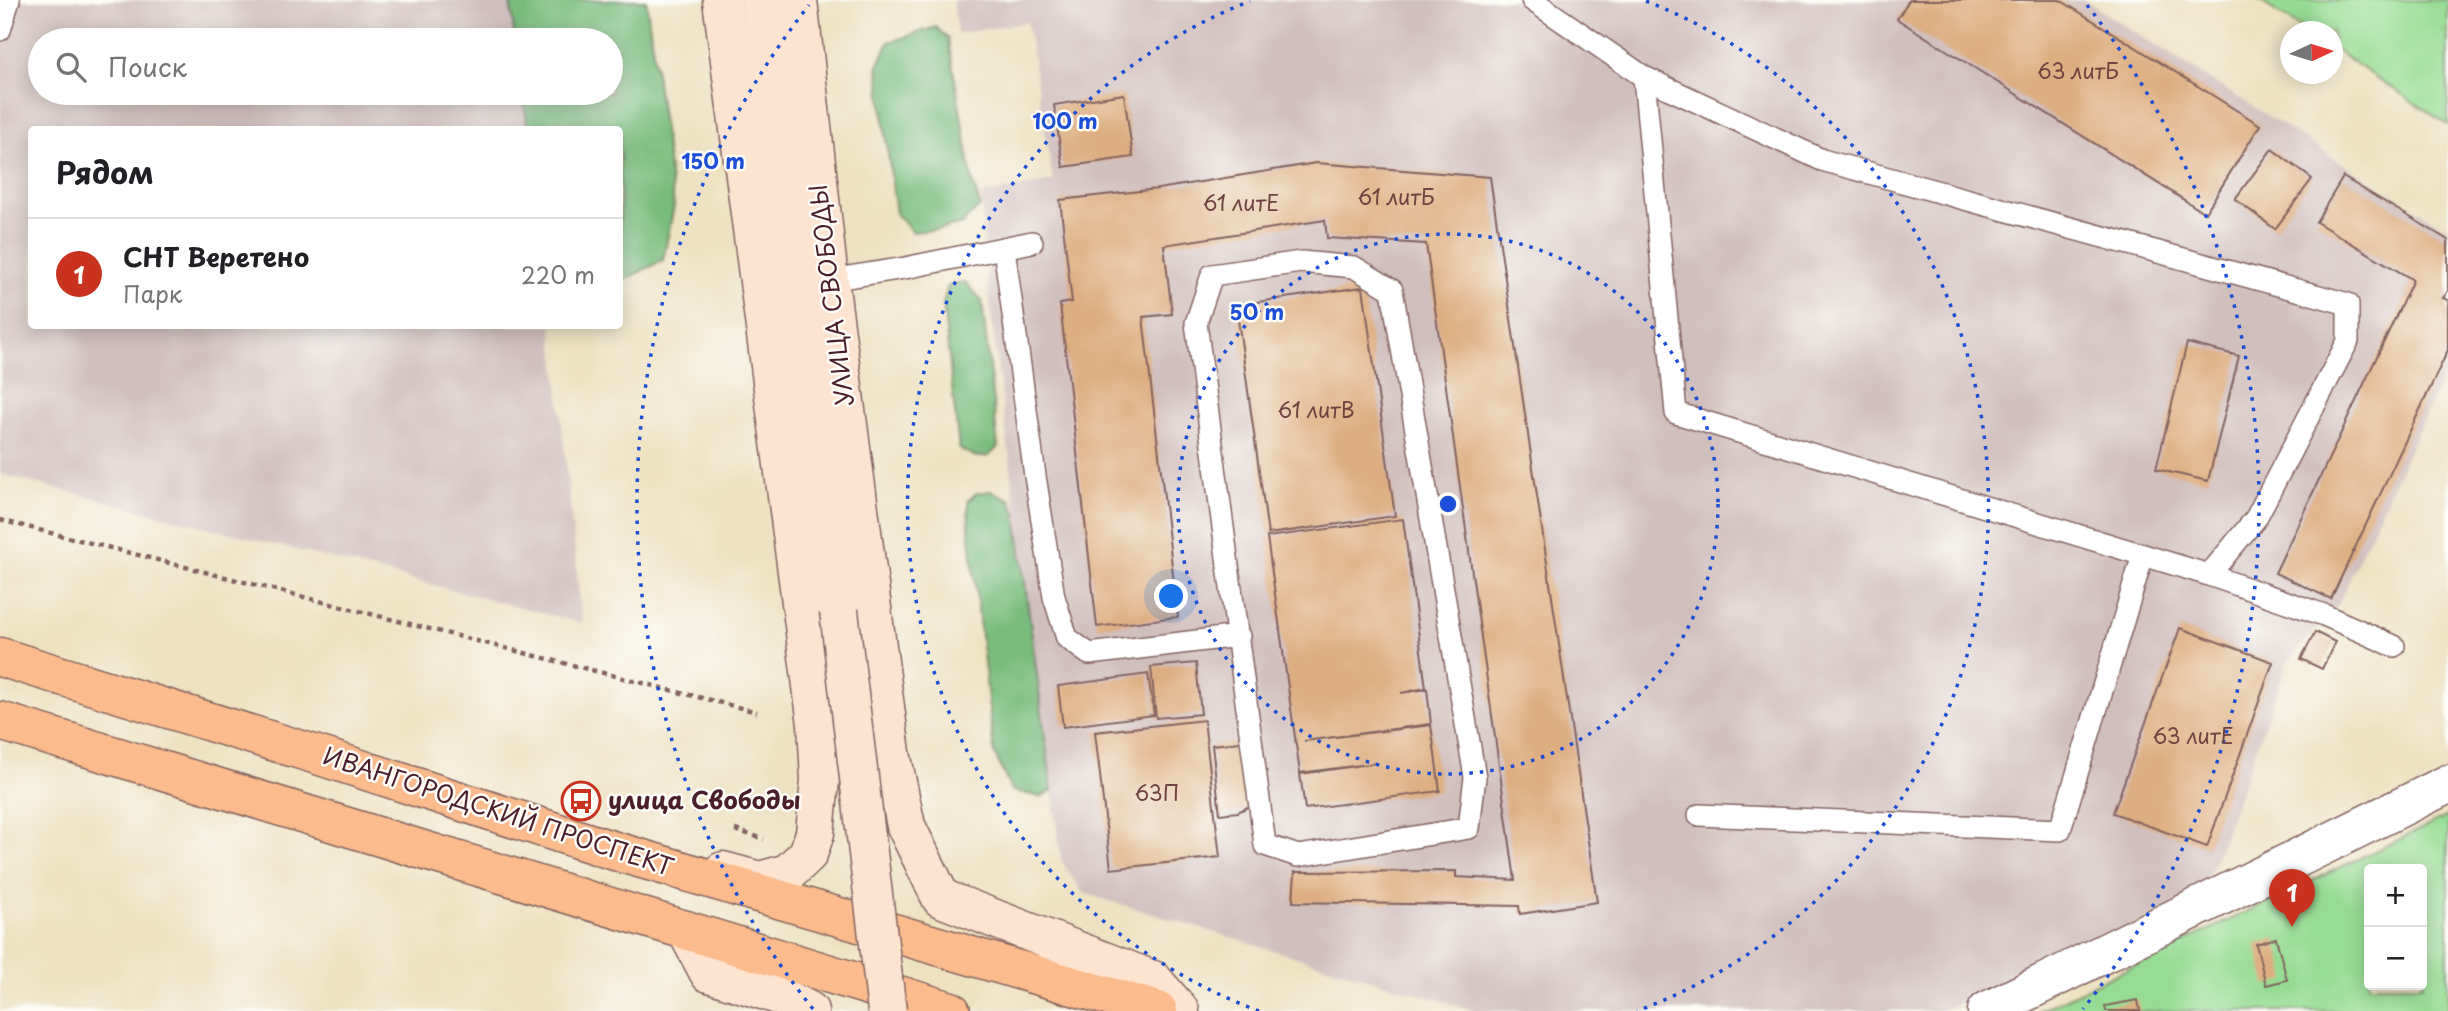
<!DOCTYPE html>
<html lang="ru">
<head>
<meta charset="utf-8">
<style>
  :root { --surface:#fff; --page:#f2f2f2; --text:#202124; --muted:#757577; --line:#e0e0e0; --accent:#c8321e }
  body { margin:0; font-family:"Playpen Sans",sans-serif; background:var(--page); color:var(--text) }
  .controls { position:absolute; right:21px; bottom:21px; display:grid; overflow:hidden; border-radius:7px; box-shadow:0 4px 18px #0003 }
  .controls button { width:63px; height:63px; display:grid; place-items:center; padding:0; border:0; border-bottom:2px solid var(--line); background:var(--surface); color:var(--text); font:35px sans-serif }
  .compass { position:absolute; left:2280px; top:21px; width:63px; height:63px; border-radius:50%; background:var(--surface); box-shadow:0 4px 18px #0003; rotate:86deg }
  .you { position:absolute; left:1172px; top:597px; width:24px; height:24px; margin:-18px; border:5px solid #fff; border-radius:50%; background:#1a73e8; box-shadow:0 0 0 10px #1a73e833 }
  .badge { display:grid; place-items:center; width:46px; height:46px; border-radius:50%; background:var(--accent); color:#fff; font-size:23px; font-weight:700 }
  .pin { position:absolute; translate:-50% -58px; filter:drop-shadow(0 2px 4px #0008) }
  .pin::after { content:''; position:absolute; top:37px; width:24px; height:21px; background:inherit; clip-path:polygon(0 0,100% 0,50% 100%) }
  .list { margin:0; padding:0; list-style:none }
  h2 { display:flex; justify-content:space-between; align-items:center; height:91px; margin:0; padding:0 28px; font-size:30px }
  h2 small { font-size:23px; font-weight:400; color:var(--muted) }
  .list li { display:grid; grid-template-columns:46px 1fr auto; gap:21px; align-items:center; box-sizing:border-box; height:112px; padding:0 28px; border-top:2px solid var(--line) }
  .list b { display:block; font-size:26px; white-space:nowrap }
  .list p { margin:0; font-size:23px; white-space:nowrap; color:var(--muted) }
  .list em { font-size:23px; font-style:normal; color:var(--muted) }
  .icon { flex:none; width:38px; height:38px; fill:none; stroke:currentColor; stroke-width:2; stroke-linecap:round; stroke-linejoin:round }
  .map { position:relative; flex:none; width:2448px; height:1011px; overflow:hidden }
  .search { position:absolute; background:var(--surface); box-shadow:0 4px 18px #0003; left:28px; top:28px; width:595px; height:77px; display:flex; align-items:center; gap:18px; box-sizing:border-box; padding:0 24px; border-radius:38px; color:var(--muted); font-size:26px }
  .panel { position:absolute; background:var(--surface); box-shadow:0 4px 18px #0003; left:28px; top:126px; width:595px; height:203px; border-radius:7px }
  .map>svg:first-child { display:block }
  .industrial { fill:#d1bfbe }
  .green { fill:#97dc94; stroke:#707e60; stroke-width:2; fill-rule:evenodd }
  .forest { fill:#79bc7e; stroke:#626e54; stroke-width:2 }
  .building { fill:#ddae81 }
  .lines { fill:none; stroke-linecap:round; stroke-linejoin:round }
  .service-casing { stroke:#836360; stroke-width:24 }
  .minor-casing { stroke:#836360; stroke-width:41 }
  .secondary-casing { stroke:#836360; stroke-width:41 }
  .trunk-casing { stroke:#836360; stroke-width:41 }
  .path { stroke:#836360; stroke-width:4.5; stroke-dasharray:5 5; stroke-linecap:butt }
  .service { stroke:#fff; stroke-width:21 }
  .minor { stroke:#fff; stroke-width:38 }
  .secondary { stroke:#fde4d1; stroke-width:38 }
  .trunk { stroke:#fbbb8c; stroke-width:38 }
  .secondary-bridge-casing { stroke:#836360; stroke-width:41; stroke-linecap:butt }
  .secondary-bridge { stroke:#fde4d1; stroke-width:38 }
  .ring { fill:none; stroke:#1d4ed8; stroke-width:3.5; stroke-dasharray:3.5 7 }
  .labels { text-anchor:middle; stroke-width:5; stroke-linejoin:round; paint-order:stroke }
  .number-label { font-size:21px; fill:#6f4340 }
  .street-label { font-size:24px; fill:#4a1f2b; stroke:#fdfcf7 }
  .poi-label { font-size:24px; font-weight:bold; fill:#4a1f2b; stroke:#fdfcf7; text-anchor:start }
  .centre { fill:#1d4ed8; stroke:#fdfcf7; stroke-width:3.5 }
  .ring-label { font-size:21px; text-anchor:middle; font-weight:bold; fill:#1d4ed8; stroke:#fdfcf7; stroke-width:5; stroke-linejoin:round; paint-order:stroke }
</style>
</head>
<body>
<div class="map">
<svg width="2448" height="1011" viewBox="0 0 2448 1011">
  <rect width="100%" height="100%" fill="#fdfcf7"/>
  <filter id="ink" filterUnits="userSpaceOnUse"><feTurbulence type="fractalNoise" baseFrequency=".0143" numOctaves="2"/><feDisplacementMap in="SourceGraphic" scale="14" xChannelSelector="R" yChannelSelector="G"/><feConvolveMatrix kernelMatrix="1 2 1 2 8 2 1 2 1" color-interpolation-filters="sRGB"/></filter>
  <filter id="wash" filterUnits="userSpaceOnUse"><feTurbulence type="fractalNoise" baseFrequency=".00686" numOctaves="4" result="noise"/><feDisplacementMap in="SourceGraphic" scale="28" xChannelSelector="R" yChannelSelector="G"/><feGaussianBlur stdDeviation="1.57" result="paint"/><feColorMatrix in="noise" values="0 0 0 0 0 0 0 0 0 0 0 0 0 0 0 0 0 1.4 0 .05"/><feComposite in="paint" operator="in"/></filter>
  <g filter="url(#wash)">
    <rect width="100%" height="100%" fill="#eee2c2"/>
    <g class="industrial">
      <path d="M0 0H510L515 40H40V93H523L528 129 32 130V326H552L582 623 0 474Z"/>
      <path d="M953 0H2084L2448 230V366L2338 604 2287 663 2203 893 2006 984 1941 1011H1476L1083 893 1061 860 988 289 981 195 1053 181 1027 22 957 34Z"/>
    </g>
    <g class="green">
      <path d="M2258 0H2448V125L2333 49 2332 32 2306 31Z"/>
      <path d="M2448 816V1011H2039ZM2369 869H2422V985H2369Z"/>
    </g>
    <g class="forest">
      <path d="M510 0H646L674 206 663 260 628 278 620 280V130L528 129 523 93H611V40H515Z"/>
      <path d="M936 27 948 39 972 179 980 206 962 224 941 229 913 232 896 214 885 131 878 66 889 42Z"/>
      <path d="M965 282 982 301 998 447 989 456 977 457 959 449 943 303 948 286Z"/>
      <path d="M991 491 1011 500 1016 514 1052 791 1040 797 1011 790 994 752 969 529 968 501 976 493Z"/>
    </g>
    <g id="blocks">
      <g class="building">
        <path d="M1909 0H2060L2260 125 2205 213 1897 19Z"/>
        <path d="M1124 94 1133 157 1063 167 1054 105Z"/>
        <path d="M2272 149 2312 179 2275 229 2235 199Z"/>
        <path d="M1316 163 1490 177 1597 902 1520 914 1519 906 1293 902 1295 872 1456 871V877L1515 880 1426 244 1327 238 1325 220 1164 245 1172 314 1143 317 1178 617 1097 627 1060 304 1072 302 1060 200 1158 189Z"/>
        <path d="M2343 177 2448 240V291L2443 298 2448 300V350L2331 599 2275 573 2413 280 2316 222Z"/>
        <path d="M1363 287 1395 516 1268 534 1236 305Z"/>
        <path d="M2187 343 2239 356 2208 481 2156 469Z"/>
        <path d="M1403 519 1426 688 1401 693 1427 689 1431 724 1304 741 1431 725 1440 791 1305 809 1300 774 1376 763 1300 773 1267 537Z"/>
        <path d="M2180 628 2273 662 2207 847 2113 813Z"/>
        <path d="M2315 632 2335 642 2322 669 2301 659Z"/>
        <path d="M1196 663 1201 714 1156 718 1151 667Z"/>
        <path d="M1148 674 1154 715 1063 727 1058 686Z"/>
        <path d="M1204 720 1220 857 1111 869 1095 732Z"/>
        <path d="M1250 741 1256 803 1238 812 1220 814 1212 745Z"/>
        <path d="M2276 938 2287 980 2266 985 2256 944Z"/>
        <path d="M2138 1000 2140 1011H2106L2105 1006Z"/>
      </g>
    </g>
  </g>
  <g filter="url(#ink)">
    <use href="#blocks" fill-opacity="0" stroke="#836360" stroke-width="2"/>
    <g class="lines">
      <defs>
        <g id="service">
          <path d="M1532 0 1644 77 1822 160 2348 304V341L2256 518 2209 575 1676 413 1644 77"/>
          <path d="M0 30 9 0"/>
          <path d="M1004 248 1035 476 1054 597 1067 638 1089 654 1239 636"/>
          <path d="M1301 262 1354 267 1392 290 1475 777 1469 828 1298 856 1265 845 1196 323 1212 275Z"/>
          <path d="M829 280 905 268 1032 242"/>
          <path d="M2209 575 2324 615 2394 646"/>
          <path d="M1699 815 2060 830 2143 555"/>
        </g>
        <path id="minor" d="M1987 1011 2448 784"/>
        <g id="secondary">
          <path d="M722 0 817 724 820 780 815 833 808 854 788 873 760 881 723 871"/>
          <path d="M760 0 839 611"/>
          <path d="M798 0 829 280 891 753 906 826 941 898 1153 980 1180 1011"/>
          <path d="M686 930 709 973 778 995 809 1011"/>
        </g>
        <g id="trunk">
          <path d="M0 657 314 754 605 848 1158 1011"/>
          <path d="M0 721 951 1011"/>
        </g>
      </defs>
      <use href="#service" class="service-casing"/>
      <use href="#minor" class="minor-casing"/>
      <use href="#secondary" class="secondary-casing"/>
      <use href="#trunk" class="trunk-casing"/>
      <g class="path">
        <path d="M0 520 757 712"/>
        <path d="M735 830 764 839"/>
      </g>
      <use href="#service" class="service"/>
      <use href="#minor" class="minor"/>
      <use href="#secondary" class="secondary"/>
      <use href="#trunk" class="trunk"/>
      <defs>
        <path id="secondary-bridge" d="M839 611 887 1011"/>
      </defs>
      <use href="#secondary-bridge" class="secondary-bridge-casing"/>
      <use href="#secondary-bridge" class="secondary-bridge"/>
    </g>
  </g>
  <g class="ring">
    <circle cx="1448" cy="504" r="270"/>
    <path d="M1259 1011A541 541 0 0 1 1250 1M1646 1A541 541 0 0 1 1637 1011"/>
    <path d="M813 1009A811 811 0 0 1 809 5M2087 5A811 811 0 0 1 2083 1009"/>
  </g>
  <defs>
    <symbol id="bus-ring" viewBox="-11 -11 22 22"><circle r="9.5" fill="#fdfcf7" stroke="#c8321e" stroke-width="1.5"/><path d="M-5-6H5V4H4V6H2V4H-2V6H-4V4H-5ZM-3.5-4V0h7V-4ZM-3.5 1.2v1.5H-2V1.2ZM2 1.2v1.5H3.5V1.2Z" fill="#c8321e"/></symbol>
  </defs>
  <g fill-rule="evenodd">
    <use href="#bus-ring" x="559" y="779" width="44" height="44"/>
  </g>
  <g class="labels">
    <g class="number-label">
      <text x="2078" y="79">63 литБ</text>
      <text x="1396" y="205">61 литБ</text>
      <text x="1241" y="211">61 литЕ</text>
      <text x="1316" y="418">61 литВ</text>
      <text x="2193" y="744">63 литЕ</text>
      <text x="1157" y="801">63П</text>
    </g>
    <g class="street-label">
      <text transform="translate(832 295) rotate(-97)" y="8">УЛИЦА СВОБОДЫ</text>
      <text transform="translate(498 812) rotate(18)" y="8">ИВАНГОРОДСКИЙ ПРОСПЕКТ</text>
    </g>
    <g class="poi-label">
      <text x="608" y="809">улица Свободы</text>
    </g>
  </g>
  <circle cx="1448" cy="504" r="10" class="centre"/>
  <g class="ring-label">
    <text x="1065" y="129">100 m</text>
    <text x="713" y="169">150 m</text>
    <text x="1257" y="320">50 m</text>
  </g>
</svg>
<div class="controls">
<button>+</button>
<button>−</button>
</div>
<svg class="compass" viewBox="-18 -18 36 36"><path d="M0-13l5 13h-10z" fill="#e53935"/><path d="M0 13l5-13h-10z" fill="#757577"/></svg>
<div class="you"></div>
<div class="pin badge" style="left:2292px;top:927px">1</div>
<div class="search"><svg class="icon" aria-label="search" viewBox="0 0 24 24"><circle cx="10" cy="10" r="6"/><path d="M15 15l6 6"/></svg>Поиск</div>
<section class="panel">
<h2>Рядом<small></small></h2>
<ul class="list">
<li><span class="badge">1</span><div><b>СНТ Веретено</b><p>Парк</p></div><em>220 m</em></li>
</ul>
</section>
</div>
</body>
</html>
